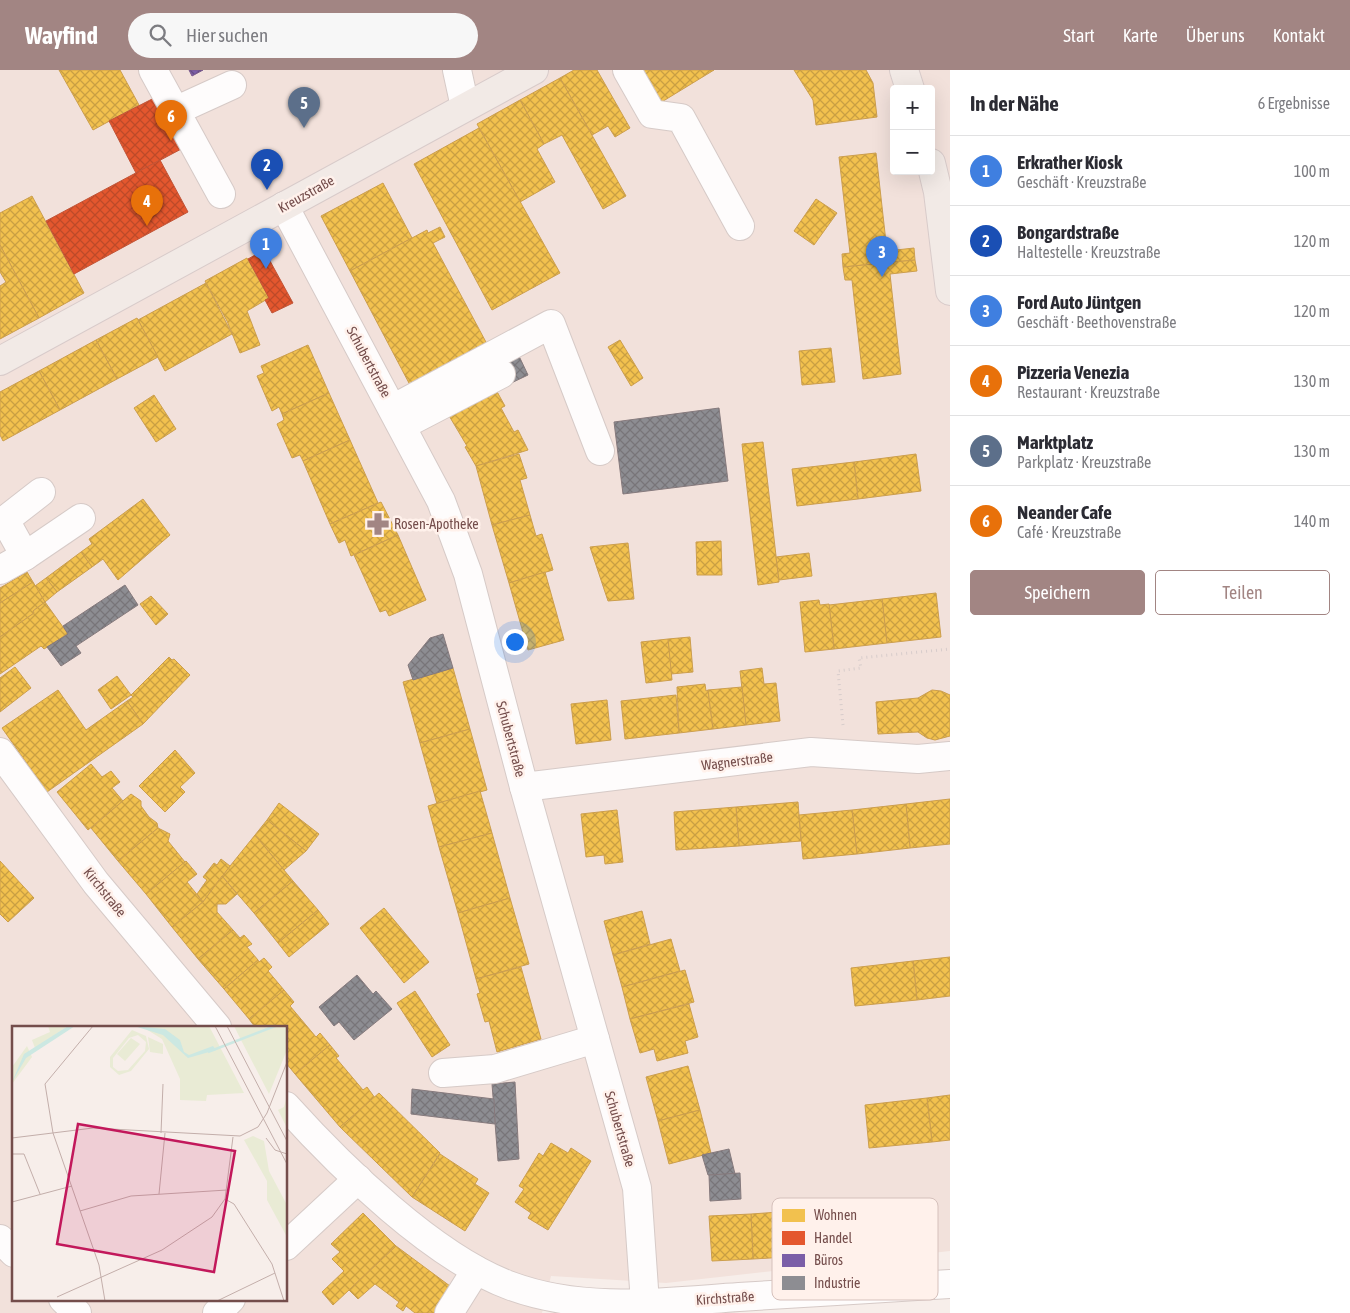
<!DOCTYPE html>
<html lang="de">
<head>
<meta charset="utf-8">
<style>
  :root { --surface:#fff; --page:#f7f7f7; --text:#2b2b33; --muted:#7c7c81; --line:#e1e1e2; --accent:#a28583 }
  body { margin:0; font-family:"Asap Condensed",sans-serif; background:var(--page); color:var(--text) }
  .controls { position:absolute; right:15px; top:15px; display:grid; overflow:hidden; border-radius:5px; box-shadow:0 5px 20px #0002 }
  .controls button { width:45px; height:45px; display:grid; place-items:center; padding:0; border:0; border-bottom:1px solid var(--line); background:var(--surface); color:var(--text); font:25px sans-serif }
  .you { position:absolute; left:514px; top:571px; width:18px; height:18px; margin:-12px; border:4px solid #fff; border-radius:50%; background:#1a73e8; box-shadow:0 0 0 8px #1a73e833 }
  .badge { display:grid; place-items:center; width:32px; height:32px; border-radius:50%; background:var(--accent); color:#fff; font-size:16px; font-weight:700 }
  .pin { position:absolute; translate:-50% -41px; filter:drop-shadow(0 1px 2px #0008) }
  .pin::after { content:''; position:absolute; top:26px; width:18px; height:15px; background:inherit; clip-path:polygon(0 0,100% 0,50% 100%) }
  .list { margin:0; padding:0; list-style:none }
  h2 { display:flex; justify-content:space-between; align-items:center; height:65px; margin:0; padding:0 20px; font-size:21px }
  h2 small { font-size:16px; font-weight:400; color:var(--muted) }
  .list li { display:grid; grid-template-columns:32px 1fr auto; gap:15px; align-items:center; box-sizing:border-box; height:70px; padding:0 20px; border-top:1px solid var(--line) }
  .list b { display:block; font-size:19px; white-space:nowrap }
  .list p { margin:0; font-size:16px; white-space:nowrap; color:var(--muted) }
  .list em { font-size:16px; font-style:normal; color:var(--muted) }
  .actions { display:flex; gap:10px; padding:15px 20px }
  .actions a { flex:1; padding:11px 0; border:1px solid var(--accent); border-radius:5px; text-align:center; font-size:18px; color:var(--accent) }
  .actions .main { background:var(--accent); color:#fff }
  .icon { flex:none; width:28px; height:28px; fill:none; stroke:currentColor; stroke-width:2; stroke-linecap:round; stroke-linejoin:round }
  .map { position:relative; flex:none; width:950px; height:1243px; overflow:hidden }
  header { display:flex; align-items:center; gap:30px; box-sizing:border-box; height:70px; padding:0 25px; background:var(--accent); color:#fff }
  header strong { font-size:24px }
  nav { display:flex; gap:28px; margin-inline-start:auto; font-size:18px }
  .search { width:350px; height:45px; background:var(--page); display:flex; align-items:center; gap:12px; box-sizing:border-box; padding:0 18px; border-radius:28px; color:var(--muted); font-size:19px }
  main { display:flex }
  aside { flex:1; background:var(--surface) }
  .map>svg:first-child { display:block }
  .residential { fill:#f2e1db; fill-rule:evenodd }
  .homes { fill:url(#homes-cross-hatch); stroke:#cc9e4d }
  .shops { fill:url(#shops-cross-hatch); stroke:#c25437 }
  .offices { fill:url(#offices-cross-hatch); stroke:#79598b }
  .industry { fill:url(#industry-cross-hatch); stroke:#867a7d }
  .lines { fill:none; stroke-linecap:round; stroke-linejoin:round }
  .minor-casing { stroke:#d6cac7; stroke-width:30 }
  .major-casing { stroke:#d8cbca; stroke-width:30 }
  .path { stroke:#d7cccb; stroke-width:3; stroke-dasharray:1 4; stroke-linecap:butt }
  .minor { stroke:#fefcfc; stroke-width:28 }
  .major { stroke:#f2eae6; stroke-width:28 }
  .labels { text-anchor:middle; stroke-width:5; stroke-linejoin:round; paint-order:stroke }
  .street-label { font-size:14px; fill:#744d4b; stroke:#fff1eb }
  .poi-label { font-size:14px; fill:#744d4b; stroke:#fff1eb; text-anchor:start }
  .inset-river { fill:none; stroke:#cce8e2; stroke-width:2.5 }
  .inset-road { fill:none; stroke:#c3aeaa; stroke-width:1 }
  .view { fill:#c2185b; fill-opacity:0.15; stroke:#c2185b; stroke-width:2.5 }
  .inset-edge { fill:none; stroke:#744d4b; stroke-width:2.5 }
  .key { fill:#fff1eb; stroke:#d5c0bb; stroke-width:1 }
  .key-label { font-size:14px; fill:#744d4b }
</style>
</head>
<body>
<header>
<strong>Wayfind</strong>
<div class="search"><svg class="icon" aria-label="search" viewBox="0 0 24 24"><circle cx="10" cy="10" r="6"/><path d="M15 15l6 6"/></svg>Hier suchen</div>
<nav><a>Start</a><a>Karte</a><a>Über uns</a><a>Kontakt</a></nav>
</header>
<main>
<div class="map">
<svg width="950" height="1243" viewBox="0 0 950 1243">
  <defs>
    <pattern id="homes-cross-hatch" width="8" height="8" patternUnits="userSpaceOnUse" patternTransform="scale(1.25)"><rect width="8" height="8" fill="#f2c14e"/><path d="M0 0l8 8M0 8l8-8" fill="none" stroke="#c99f43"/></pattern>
    <pattern id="shops-cross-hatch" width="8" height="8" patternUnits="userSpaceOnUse" patternTransform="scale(1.25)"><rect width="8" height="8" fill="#e4572e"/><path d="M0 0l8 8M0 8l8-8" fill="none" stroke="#bd4a29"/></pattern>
    <pattern id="offices-cross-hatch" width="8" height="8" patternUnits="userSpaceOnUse" patternTransform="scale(1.25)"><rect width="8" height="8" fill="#7b5ea7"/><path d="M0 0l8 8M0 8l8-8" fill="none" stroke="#654c83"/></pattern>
    <pattern id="industry-cross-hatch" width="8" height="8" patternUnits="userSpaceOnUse" patternTransform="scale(1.25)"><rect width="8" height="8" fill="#8d8d92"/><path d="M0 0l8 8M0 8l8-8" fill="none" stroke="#787579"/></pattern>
  </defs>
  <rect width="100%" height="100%" fill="#f7eeea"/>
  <path class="residential" d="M0 0H950V1181L666 1213 551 1206 542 1243H0ZM894 19H931V101H894ZM14 957H286V1229H14Z"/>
  <g class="homes">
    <path d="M59 0H120L139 35 93 60Z"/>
    <path d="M574 0H597L630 58 615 67 608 56 592 65 560 8Z"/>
    <path d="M640 0H714L660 33Z"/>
    <path d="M794 0H866L873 13 877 47 816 55 813 30Z"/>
    <path d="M560 8 626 126 603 139 562 65 544 74 520 30Z"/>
    <path d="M520 30 544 74 537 79 555 112 520 132 477 54Z"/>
    <path d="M479 58 560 203 492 240 414 94Z"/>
    <path d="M876 83 887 181 914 178 915 190 843 197 842 184 850 183 839 87Z"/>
    <path d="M383 113 412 168 350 201 321 146Z"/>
    <path d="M32 126 84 223 39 248 0 175V143Z"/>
    <path d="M816 129 837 143 814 175 794 161Z"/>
    <path d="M440 157 445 167 433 173 487 274 410 315 350 201 427 160 428 163Z"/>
    <path d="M0 175 39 248 0 269V216L6 212 0 202Z"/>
    <path d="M247 188 269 228 247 241 260 275 240 283 227 251 205 211Z"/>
    <path d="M915 190 917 201 890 204 901 304 863 309 852 210H845L843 197Z"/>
    <path d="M206 213 232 264 165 301 138 250Z"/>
    <path d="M137 248 158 287 117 309 96 270Z"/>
    <path d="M96 270 117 309 60 340 39 301Z"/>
    <path d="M620 270 643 308 631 316 608 277Z"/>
    <path d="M308 275 329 323 282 344 279 337 272 341 257 306 264 303 261 296Z"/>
    <path d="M831 278 835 312 802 315 799 281Z"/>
    <path d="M39 301 60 340 3 371 0 365V322Z"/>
    <path d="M495 318 505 336 501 338 514 362 518 360 528 380 476 396 465 377 467 376 448 344Z"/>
    <path d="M329 323 350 370 303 391 300 385 292 388 277 354 284 350 282 344Z"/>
    <path d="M154 325 176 359 156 372 134 338Z"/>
    <path d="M350 370 378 433 330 454 303 391Z"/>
    <path d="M763 372 779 512 758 515 742 374Z"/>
    <path d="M519 384 527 408 520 410 530 445 492 455 476 396Z"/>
    <path d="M916 384 921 421 858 429 854 392Z"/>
    <path d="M854 392 858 429 797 436 792 399Z"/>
    <path d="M143 429 170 465 118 510 103 489 92 497 81 482 92 474 89 469Z"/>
    <path d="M381 432 398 465 351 486 345 470 339 473 330 454Z"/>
    <path d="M530 445 536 466 542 464 553 500 509 513 492 455Z"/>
    <path d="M398 465 426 530 389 546 386 540 380 542 354 485Z"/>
    <path d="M721 471 722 505H697L696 472Z"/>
    <path d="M628 473 634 529 608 531 590 477Z"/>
    <path d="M81 482 92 497 57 522 46 508Z"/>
    <path d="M809 483 812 506 779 510 776 487Z"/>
    <path d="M27 502 33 512 0 533V518Z"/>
    <path d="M545 502 564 570 528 580 509 513Z"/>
    <path d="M46 508 57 522 45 532 35 516Z"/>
    <path d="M33 512 45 532 33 541 34 543 0 567V533Z"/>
    <path d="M936 523 941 567 887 573 882 529Z"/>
    <path d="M151 526 168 544 156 555 140 534Z"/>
    <path d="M882 529 887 573 834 579 829 535Z"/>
    <path d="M819 530 820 535 829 534 834 579 805 582 800 532Z"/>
    <path d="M45 532 68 564 44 579 41 576 0 604V567L34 543 33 541Z"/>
    <path d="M690 567 693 602 671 604 668 569Z"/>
    <path d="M668 569 672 610 646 613 641 572Z"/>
    <path d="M169 587 172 590 174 589 190 605 143 654 127 631 133 627 131 625Z"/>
    <path d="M15 597 31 618 0 642V608Z"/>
    <path d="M453 598 470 659 420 673 403 612Z"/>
    <path d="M762 598 764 614 776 613 780 651 746 655 740 601Z"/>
    <path d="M117 606 131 625 111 639 98 620Z"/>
    <path d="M705 614 706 621 708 620 713 659 679 663 677 617Z"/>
    <path d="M742 617 746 655 713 659 708 620Z"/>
    <path d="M58 620 86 660 127 631 143 654 47 722 2 658Z"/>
    <path d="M932 620 941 621 950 625V666L935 670 927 668 918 662 878 664 876 632 918 628Z"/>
    <path d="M676 625 679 663 625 669 621 631Z"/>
    <path d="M607 630 611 670 576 674 571 634Z"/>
    <path d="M470 659 487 720 437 734 420 673Z"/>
    <path d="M175 680 195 703 180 717 185 722 165 742 139 716Z"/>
    <path d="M91 694 102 707 111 701 120 712 112 718 123 731 88 760 57 722Z"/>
    <path d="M480 721 492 763 439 777 428 736Z"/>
    <path d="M131 724 141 731V736L149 747 157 753 158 758 118 791 91 758Z"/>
    <path d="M950 729V774L910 778 906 734Z"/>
    <path d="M798 732 801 771 739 776 736 737Z"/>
    <path d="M279 733 319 764 306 781 267 750Z"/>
    <path d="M906 734 910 778 857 784 852 740Z"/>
    <path d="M736 737 739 776 676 780 674 742Z"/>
    <path d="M617 740 623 792 605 794 604 785 586 787 581 744Z"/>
    <path d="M852 740 857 784 803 789 799 745Z"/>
    <path d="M267 750 306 781 284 800 255 765Z"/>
    <path d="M158 758 170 764 168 771 185 792 146 824 118 791Z"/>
    <path d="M492 763 510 828 458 843 439 777Z"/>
    <path d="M255 765 293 811 254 843 222 806Z"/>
    <path d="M221 789 230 796 203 832 197 824 207 810 203 807 214 793 217 795Z"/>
    <path d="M0 791 34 828 8 852 0 844Z"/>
    <path d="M186 791 197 804 187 812 203 832 172 857 146 824Z"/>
    <path d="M222 806 237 824 226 834H217V842L233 860 198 889 172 857 203 832Z"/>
    <path d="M293 811 318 840 278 873 254 843Z"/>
    <path d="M510 828 529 894 476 909 458 843Z"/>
    <path d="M384 838 429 892 404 913 360 858Z"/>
    <path d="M318 840 329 854 289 887 278 873Z"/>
    <path d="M642 841 650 874 613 885 604 851Z"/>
    <path d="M233 860 240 868 244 865 252 874 247 877 258 890 224 919 198 889Z"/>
    <path d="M671 869 680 901 622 917 613 885Z"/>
    <path d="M950 887V926L917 930 913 891Z"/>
    <path d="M264 888 272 897 268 901 284 920 249 949 224 919 258 890 259 892Z"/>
    <path d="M913 891 917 930 855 936 851 898Z"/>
    <path d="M521 897 541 969 497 982 489 951 485 952 477 924 480 923 476 909Z"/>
    <path d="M685 900 694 932 630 949 622 917Z"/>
    <path d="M284 920 294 932 290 936 316 967 320 963 330 975 295 1004 286 993V957H255L249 949Z"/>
    <path d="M415 921 450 975 432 987 397 933Z"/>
    <path d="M689 934 698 967 685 971 688 983 657 991 654 979 640 983 630 949Z"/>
    <path d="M330 975 339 986 336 988 363 1020 367 1017 375 1028 340 1057 295 1004Z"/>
    <path d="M688 996 700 1040 658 1051 646 1007Z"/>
    <path d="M379 1023 440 1083 412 1127 340 1057Z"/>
    <path d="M950 1025V1070L932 1072 927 1028Z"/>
    <path d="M927 1028 932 1072 869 1078 865 1035Z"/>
    <path d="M700 1040 711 1083 669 1094 658 1051Z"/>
    <path d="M551 1073 568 1083 571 1078 591 1091 548 1160 528 1148 531 1143 515 1132 524 1119 519 1116 539 1083 543 1086Z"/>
    <path d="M440 1084 478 1109 475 1114 489 1123 465 1161 412 1127Z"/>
    <path d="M780 1137H790V1142L821 1140 823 1185 753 1189 751 1144 779 1142Z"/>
    <path d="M363 1143 396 1176 333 1235 322 1222 344 1201 332 1189 340 1182 331 1174Z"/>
    <path d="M751 1144 753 1189 712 1191 709 1146Z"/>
    <path d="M396 1176 454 1219 437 1243H415L406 1236 403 1241 396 1236 399 1232 375 1214 358 1229 349 1220Z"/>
  </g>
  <g class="shops">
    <path d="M158 26 185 77 136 103 109 51Z"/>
    <path d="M160 90 188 142 74 204 46 151Z"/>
    <path d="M264 180 293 233 272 243 265 230 269 228 248 189Z"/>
  </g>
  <path class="offices" d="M189 0H203L192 6Z"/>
  <g class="industry">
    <path d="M518 284 528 305 507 315 497 294Z"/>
    <path d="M719 338 728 411 623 424 614 352Z"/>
    <path d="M125 515 138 535 76 576 81 583 61 596 47 577 68 564 63 556Z"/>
    <path d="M443 564 453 598 413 610 408 595 430 568Z"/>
    <path d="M357 905 373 924 376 921 392 939 354 970 339 952 334 956 319 937Z"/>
    <path d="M515 1012 519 1089 498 1091 492 1014Z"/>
    <path d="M412 1019 494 1029 495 1054 411 1044Z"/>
    <path d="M729 1079 735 1104 708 1105 702 1085Z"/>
    <path d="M740 1103 741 1129 710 1131 709 1105Z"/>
  </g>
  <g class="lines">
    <defs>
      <g id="minor">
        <path d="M153 0 221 124"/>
        <path d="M457 0 465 37"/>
        <path d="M627 0 652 44 681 48 740 156"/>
        <path d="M175 41 232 15"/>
        <path d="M284 136 441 431 468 504 524 717 637 1118 645 1233"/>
        <path d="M394 338 551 254 600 381"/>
        <path d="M403 355 501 304"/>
        <path d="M25 486 81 448"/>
        <path d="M0 500 25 486 5 450 41 422"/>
        <path d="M0 682 96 813 217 957"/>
        <path d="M524 717 811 682 918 689 950 686"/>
        <path d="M443 1003 495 999 595 969"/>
        <path d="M286 1036C341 1097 434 1188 511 1216 584 1243 664 1232 739 1227 809 1223 880 1218 950 1214"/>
        <path d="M0 1169 14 1183"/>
        <path d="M286 1176 358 1109"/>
        <path d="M63 1229 77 1243"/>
        <path d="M217 1243 231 1229"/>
        <path d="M449 1243 476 1200"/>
      </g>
      <g id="major">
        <path d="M904 0 910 19"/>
        <path d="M931 93 938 122 950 221"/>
        <path d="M0 291 534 0"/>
      </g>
    </defs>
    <use href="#minor" class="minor-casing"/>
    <use href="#major" class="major-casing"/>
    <path class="path" d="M843 655 838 601 861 598 859 588 950 579"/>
    <use href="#minor" class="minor"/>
    <use href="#major" class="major"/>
  </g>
  <defs>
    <symbol id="pharmacy-bare" viewBox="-9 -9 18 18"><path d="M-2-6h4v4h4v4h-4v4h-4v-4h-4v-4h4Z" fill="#a28583" stroke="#fff1eb" stroke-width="2.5" paint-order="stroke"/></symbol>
  </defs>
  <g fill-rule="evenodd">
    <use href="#pharmacy-bare" x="362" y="438" width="32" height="32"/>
  </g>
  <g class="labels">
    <g class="street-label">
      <text transform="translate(306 124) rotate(-29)" y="5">Kreuzstraße</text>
      <text transform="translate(369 292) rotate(62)" y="5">Schubertstraße</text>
      <text transform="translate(511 669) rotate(75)" y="5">Schubertstraße</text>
      <text transform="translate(737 691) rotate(-7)" y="5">Wagnerstraße</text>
      <text transform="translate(105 822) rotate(51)" y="5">Kirchstraße</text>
      <text transform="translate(620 1059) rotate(74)" y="5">Schubertstraße</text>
      <text transform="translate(725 1228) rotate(-4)" y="5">Kirchstraße</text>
    </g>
    <g class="poi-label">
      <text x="394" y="459">Rosen-Apotheke</text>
    </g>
  </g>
  <g transform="translate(12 956)">
    <rect width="275" height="275" fill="#f7eeea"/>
    <path d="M129 0H197L232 67 195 69 194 75 168 74V53L150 13ZM222 0H257L229 14ZM120 4 134 10 137 23 119 45 107 49 98 41V31ZM126 9 134 16 133 25 116 44 106 45 101 41V32L117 12ZM119 12 128 18 113 35 105 28ZM275 70V102L266 84 272 81Z" fill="#e9ebd5" fill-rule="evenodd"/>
    <path d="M36 0H56L23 22 20 14 38 6ZM257 0H275V24L257 68 229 14ZM15 20 20 31 0 58V41Z" fill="#e9ebd5"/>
    <path d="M136 11 151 18V28L138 26Z" fill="#e9ebd5"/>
    <path d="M241 110 252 115 257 145 275 179V211L255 174V155L232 114Z" fill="#e9ebd5"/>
    <path d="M56 0H63L14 32 0 56 12 28ZM122 0 153 3 168 14 172 26 177 29 201 20 204 24 176 32 151 9Z" fill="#cce8e2"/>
    <path class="inset-river" d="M196 26 263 0"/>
    <path class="inset-road" d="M203 0 275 138M215 0 275 115M41 107 33 58 81 0M41 107 87 239 93 275M149 107 151 58M0 112 81 102 228 110 246 101 255 87 275 36M254 112 263 124 275 128M0 128H12L28 168M147 168 153 107M213 173 222 178 260 238 272 275M0 176 60 160M68 185 119 170 215 164M45 271 150 224 200 191 213 173 221 111M205 275 263 247"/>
    <path class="view" d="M66 98 223 125 202 246 45 218Z"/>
    <rect width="275" height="275" class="inset-edge"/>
  </g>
  <rect x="772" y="1128" width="166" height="102" rx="8" class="key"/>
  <rect x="782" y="1139" width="23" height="13" fill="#f2c14e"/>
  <rect x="782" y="1161" width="23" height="14" fill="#e4572e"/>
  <rect x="782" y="1184" width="23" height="13" fill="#7b5ea7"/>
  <rect x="782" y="1206" width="23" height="14" fill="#8d8d92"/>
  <g class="key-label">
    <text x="814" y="1150">Wohnen</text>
    <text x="814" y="1173">Handel</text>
    <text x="814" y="1195">Büros</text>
    <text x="814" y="1218">Industrie</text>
  </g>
</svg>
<div class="controls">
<button>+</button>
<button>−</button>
</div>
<div class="you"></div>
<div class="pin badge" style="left:266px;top:199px;background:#3f7fe0">1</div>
<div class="pin badge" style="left:267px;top:120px;background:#1a4fb4">2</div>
<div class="pin badge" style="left:882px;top:207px;background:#3f7fe0">3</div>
<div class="pin badge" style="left:147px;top:156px;background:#e8710a">4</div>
<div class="pin badge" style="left:304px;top:58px;background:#5c6f8a">5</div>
<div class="pin badge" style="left:171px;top:71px;background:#e8710a">6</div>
</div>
<aside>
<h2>In der Nähe<small>6 Ergebnisse</small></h2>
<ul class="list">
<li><span class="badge" style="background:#3f7fe0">1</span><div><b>Erkrather Kiosk</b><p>Geschäft · Kreuzstraße</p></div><em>100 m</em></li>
<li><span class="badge" style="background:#1a4fb4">2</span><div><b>Bongardstraße</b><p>Haltestelle · Kreuzstraße</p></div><em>120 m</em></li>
<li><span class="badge" style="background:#3f7fe0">3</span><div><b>Ford Auto Jüntgen</b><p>Geschäft · Beethovenstraße</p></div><em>120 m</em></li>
<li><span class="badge" style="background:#e8710a">4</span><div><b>Pizzeria Venezia</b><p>Restaurant · Kreuzstraße</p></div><em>130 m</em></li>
<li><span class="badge" style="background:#5c6f8a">5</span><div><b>Marktplatz</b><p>Parkplatz · Kreuzstraße</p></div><em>130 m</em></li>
<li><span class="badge" style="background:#e8710a">6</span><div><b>Neander Cafe</b><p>Café · Kreuzstraße</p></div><em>140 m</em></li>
</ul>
<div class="actions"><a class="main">Speichern</a><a>Teilen</a></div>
</aside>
</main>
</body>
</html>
